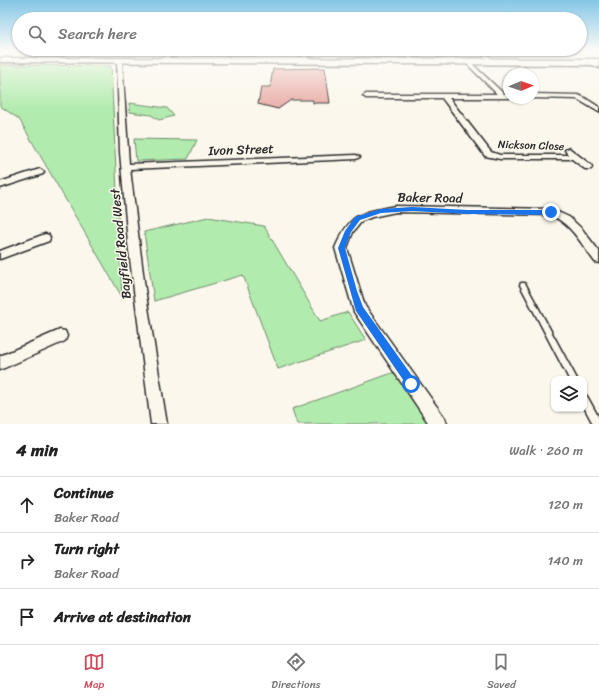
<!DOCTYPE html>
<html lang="en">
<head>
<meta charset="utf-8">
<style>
  :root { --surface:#fff; --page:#f6f6f6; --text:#222; --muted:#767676; --line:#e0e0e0; --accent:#d1495b }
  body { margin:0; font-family:Sriracha,sans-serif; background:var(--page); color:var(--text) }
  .controls { position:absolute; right:12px; bottom:12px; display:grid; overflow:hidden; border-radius:8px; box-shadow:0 1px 3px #0004 }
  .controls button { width:36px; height:36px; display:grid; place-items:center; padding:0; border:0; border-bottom:1px solid var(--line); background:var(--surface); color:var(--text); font:20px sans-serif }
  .compass { position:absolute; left:503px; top:68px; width:36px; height:36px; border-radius:50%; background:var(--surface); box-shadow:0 1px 3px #0004; rotate:88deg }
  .stop { position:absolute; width:12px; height:12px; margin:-9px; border:3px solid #1a73e8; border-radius:50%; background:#fff }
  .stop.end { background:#1a73e8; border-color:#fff; box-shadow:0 1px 4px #0008 }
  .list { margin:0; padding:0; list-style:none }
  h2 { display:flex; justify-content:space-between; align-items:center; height:52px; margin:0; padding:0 16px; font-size:17px }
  h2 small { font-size:13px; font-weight:400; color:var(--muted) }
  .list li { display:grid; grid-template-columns:26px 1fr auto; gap:12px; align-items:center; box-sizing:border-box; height:56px; padding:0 16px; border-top:1px solid var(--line) }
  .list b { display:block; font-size:15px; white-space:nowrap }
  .list p { margin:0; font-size:13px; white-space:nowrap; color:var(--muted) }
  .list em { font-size:13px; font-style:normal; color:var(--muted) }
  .icon { flex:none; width:22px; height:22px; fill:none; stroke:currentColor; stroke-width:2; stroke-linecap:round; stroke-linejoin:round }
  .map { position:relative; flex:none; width:599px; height:424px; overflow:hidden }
  .search { position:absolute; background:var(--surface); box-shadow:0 1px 3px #0004; left:12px; right:12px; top:12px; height:44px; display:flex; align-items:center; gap:10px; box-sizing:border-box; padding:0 14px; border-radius:22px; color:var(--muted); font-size:15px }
  .sheet { height:220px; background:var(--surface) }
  nav { display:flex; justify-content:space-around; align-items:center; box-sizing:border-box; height:56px; border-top:1px solid var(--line); background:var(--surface); font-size:11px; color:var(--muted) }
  nav a { display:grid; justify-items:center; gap:2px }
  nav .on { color:var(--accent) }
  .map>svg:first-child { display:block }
  .green { fill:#b2ebae; stroke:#6e8b6c }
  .building { fill:#e9aea9; stroke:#2b2b2b }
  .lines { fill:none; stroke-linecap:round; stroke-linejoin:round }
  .service-casing { stroke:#2b2b2b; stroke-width:3 }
  .minor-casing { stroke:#2b2b2b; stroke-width:3 }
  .primary-casing { stroke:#2b2b2b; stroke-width:3 }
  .service { fill:#fbf7ec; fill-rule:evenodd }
  .minor { fill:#fbf7ec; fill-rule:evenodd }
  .primary { fill:#fbf7ec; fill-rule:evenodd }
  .route { fill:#1a73e8 }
  .labels { text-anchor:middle; stroke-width:3; stroke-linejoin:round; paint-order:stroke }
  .far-street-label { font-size:11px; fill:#2b2b2b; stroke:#fbf7ec }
  .street-label { font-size:13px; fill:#2b2b2b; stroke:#fbf7ec }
</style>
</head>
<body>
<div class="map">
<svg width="599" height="424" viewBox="0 0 599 424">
  <rect width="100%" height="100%" fill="#fbf7ec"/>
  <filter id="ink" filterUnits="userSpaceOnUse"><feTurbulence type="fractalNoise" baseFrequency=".025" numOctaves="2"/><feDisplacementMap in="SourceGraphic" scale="8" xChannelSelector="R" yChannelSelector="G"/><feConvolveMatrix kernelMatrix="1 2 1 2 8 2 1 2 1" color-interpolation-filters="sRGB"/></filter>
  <g filter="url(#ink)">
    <g class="green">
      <path d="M0 65 111 66 122 297 19 119 0 106Z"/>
      <path d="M129 103 167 108 174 116 159 120 151 115 130 112Z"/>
      <path d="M134 139 197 140 188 159 136 161Z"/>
      <path d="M208 217 264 226 320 321 348 312 366 340 278 369 243 275 154 301 144 232Z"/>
      <path d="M395 372 433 424H297L292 409Z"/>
    </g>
    <path class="building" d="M325 68 330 103H313V100H291L278 109 258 104 261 87H270L273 69Z"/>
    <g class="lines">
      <defs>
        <g id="service">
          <path d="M176 56 305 57 306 58 305 59 177 58Z"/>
          <path d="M588 61H590L599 66V68L588 63Z"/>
          <path d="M521 283H525L577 379H569L520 285Z"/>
          <path d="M584 395 587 396 599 418V424H593L584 407Z"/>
        </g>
        <g id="minor">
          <path d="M170 50H175L166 62H162L161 61Z"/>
          <path d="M306 50H310L307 61 304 63 301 61Z"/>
          <path d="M406 50H410L414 63 409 62Z"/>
          <path d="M479 50H484L493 61V63H489Z"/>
          <path d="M117 60 122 61 129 164 356 155 360 157 356 159 130 169 145 289 167 424H151L128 243 120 152Z"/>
          <path d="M468 60 504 94H509V98H449L491 152 500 155H568L565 150 569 148 591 165 592 167 591 169H585L572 159H500L485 156 442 98H366L363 96 366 94H497L465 62Z"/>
          <path d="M533 94 578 95 585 98 599 107V112L577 99 533 98Z"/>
          <path d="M40 169 44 172 43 174 0 188V182Z"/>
          <path d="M396 206 551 209 569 217 582 229 599 251V263L595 262C582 245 571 223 550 215L396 212 372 217 362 221 353 232 347 248 365 306 445 418 447 424H429L354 312 335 248C351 212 360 213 396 206Z"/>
          <path d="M45 234 49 235 50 238 49 241 0 259V251Z"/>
          <path d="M60 330 65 331 67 336 65 341 0 370V356Z"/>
        </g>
        <path id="primary" d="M0 58 599 59V65L0 62Z"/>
      </defs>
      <use href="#service" class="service-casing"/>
      <use href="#minor" class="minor-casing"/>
      <use href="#primary" class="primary-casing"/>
      <use href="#service" class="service"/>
      <use href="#minor" class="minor"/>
      <use href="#primary" class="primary"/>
    </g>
  </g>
  <linearGradient id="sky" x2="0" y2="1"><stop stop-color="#84c6e7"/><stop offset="0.46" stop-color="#fdfbf6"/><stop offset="1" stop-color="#fdfbf6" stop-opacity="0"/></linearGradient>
  <rect width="599" height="109" fill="url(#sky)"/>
  <path class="route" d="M412 207 468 210H551L554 212 551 215 468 214 412 211 381 213 360 220 351 232 345 248 357 291 363 307 415 380 416 384 415 387 411 389 408 387 356 311 338 248 345 231 355 217 381 209Z"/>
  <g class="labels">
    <g class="far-street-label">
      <text transform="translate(531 145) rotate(2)" y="4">Nickson Close</text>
    </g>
    <g class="street-label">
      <text transform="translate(241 149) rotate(-2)" y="5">Ivon Street</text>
      <text transform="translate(430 197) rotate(1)" y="5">Baker Road</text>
      <text transform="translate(120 244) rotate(-96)" y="5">Bayfield Road West</text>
    </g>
  </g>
</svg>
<div class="controls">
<button><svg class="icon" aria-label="layers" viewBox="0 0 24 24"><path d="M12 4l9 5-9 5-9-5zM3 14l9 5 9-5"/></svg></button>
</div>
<svg class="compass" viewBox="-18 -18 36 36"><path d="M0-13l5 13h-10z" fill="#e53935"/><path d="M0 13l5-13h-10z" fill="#767676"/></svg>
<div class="stop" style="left:411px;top:384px"></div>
<div class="stop end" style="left:551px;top:212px"></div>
<div class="search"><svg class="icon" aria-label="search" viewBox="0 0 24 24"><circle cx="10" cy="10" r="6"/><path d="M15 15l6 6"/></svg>Search here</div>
</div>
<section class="sheet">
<h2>4 min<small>Walk · 260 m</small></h2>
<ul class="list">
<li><svg class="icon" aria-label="ahead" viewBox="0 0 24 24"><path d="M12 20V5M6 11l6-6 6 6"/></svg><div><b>Continue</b><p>Baker Road</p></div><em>120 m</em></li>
<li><svg class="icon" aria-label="right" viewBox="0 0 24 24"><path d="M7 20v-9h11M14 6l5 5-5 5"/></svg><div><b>Turn right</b><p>Baker Road</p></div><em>140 m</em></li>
<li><svg class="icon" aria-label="arrive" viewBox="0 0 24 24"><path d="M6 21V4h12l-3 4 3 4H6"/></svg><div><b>Arrive at destination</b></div></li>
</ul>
</section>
<nav>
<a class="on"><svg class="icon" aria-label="map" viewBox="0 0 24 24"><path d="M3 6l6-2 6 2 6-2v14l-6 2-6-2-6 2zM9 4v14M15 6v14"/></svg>Map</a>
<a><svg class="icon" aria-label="directions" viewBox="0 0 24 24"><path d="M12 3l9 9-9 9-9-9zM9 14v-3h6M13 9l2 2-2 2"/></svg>Directions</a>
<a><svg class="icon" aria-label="saved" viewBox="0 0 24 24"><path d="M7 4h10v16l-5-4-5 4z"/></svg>Saved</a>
</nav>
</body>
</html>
